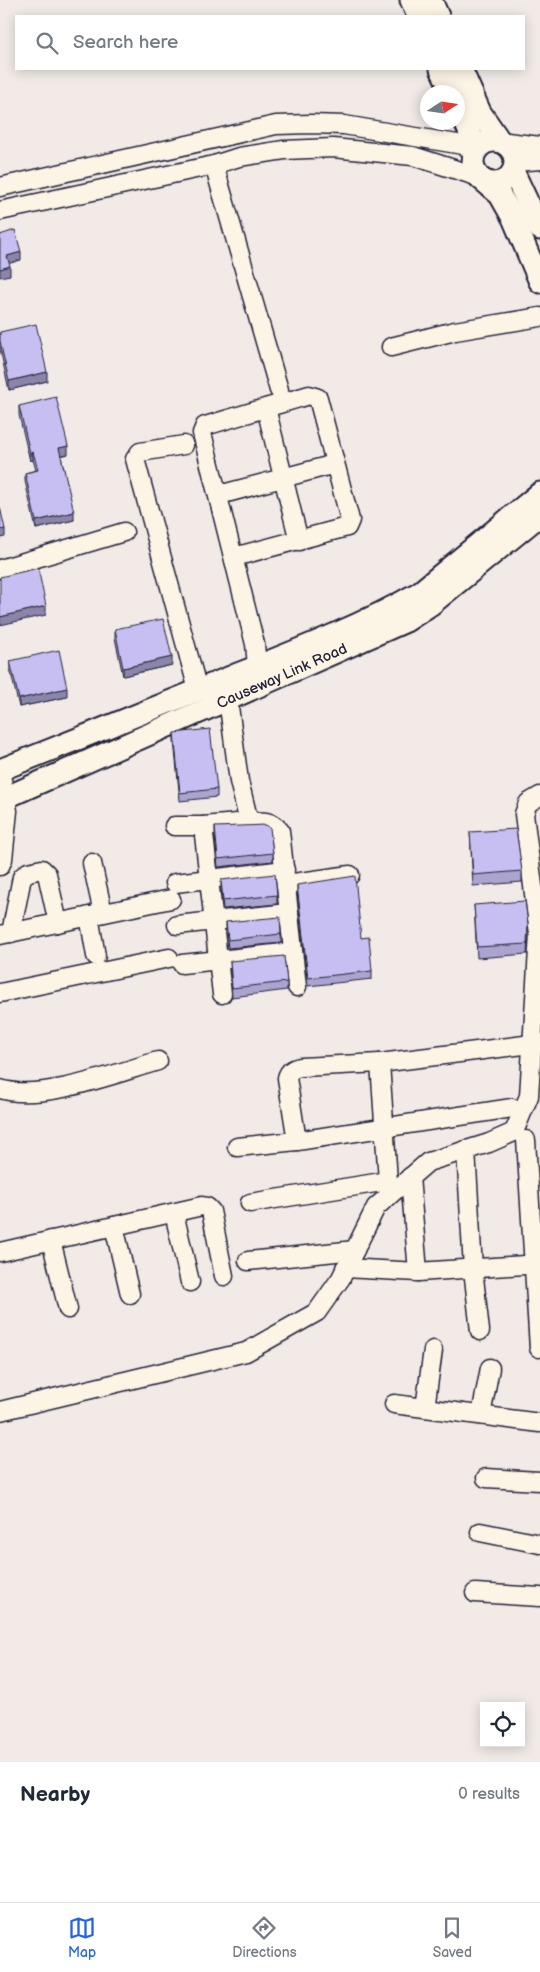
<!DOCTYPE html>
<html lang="en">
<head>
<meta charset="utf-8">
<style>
  :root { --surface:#fff; --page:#f6f6f7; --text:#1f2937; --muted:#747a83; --line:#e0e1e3; --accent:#2563eb }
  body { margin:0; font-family:"Balsamiq Sans",sans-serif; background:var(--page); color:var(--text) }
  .controls { position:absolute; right:15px; bottom:15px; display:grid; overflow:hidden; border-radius:0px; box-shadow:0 2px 12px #0003 }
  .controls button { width:45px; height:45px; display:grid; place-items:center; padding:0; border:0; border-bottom:1px solid var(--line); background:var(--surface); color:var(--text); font:25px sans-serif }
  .compass { position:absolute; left:420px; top:85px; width:45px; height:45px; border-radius:50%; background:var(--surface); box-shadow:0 2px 12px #0003; rotate:78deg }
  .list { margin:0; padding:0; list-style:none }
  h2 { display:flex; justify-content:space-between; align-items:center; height:65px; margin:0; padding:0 20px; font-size:21px }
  h2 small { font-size:16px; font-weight:400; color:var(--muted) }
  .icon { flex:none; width:28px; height:28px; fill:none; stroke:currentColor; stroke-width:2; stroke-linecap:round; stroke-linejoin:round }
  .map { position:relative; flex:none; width:540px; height:1762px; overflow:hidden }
  .search { position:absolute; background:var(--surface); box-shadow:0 2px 12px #0003; left:15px; right:15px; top:15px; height:55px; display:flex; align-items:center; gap:12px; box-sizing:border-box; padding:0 18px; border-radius:0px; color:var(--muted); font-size:19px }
  .sheet { height:140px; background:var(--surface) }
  nav { display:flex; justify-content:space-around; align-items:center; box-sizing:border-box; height:70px; border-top:1px solid var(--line); background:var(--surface); font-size:14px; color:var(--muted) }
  nav a { display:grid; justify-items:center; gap:2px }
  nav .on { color:var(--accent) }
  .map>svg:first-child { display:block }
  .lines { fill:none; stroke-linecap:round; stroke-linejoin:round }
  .minor-casing { stroke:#22223b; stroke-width:21 }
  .major-casing { stroke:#22223b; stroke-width:25 }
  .minor { stroke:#fcf5e5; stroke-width:18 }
  .major { stroke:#fcf5e5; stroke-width:21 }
  .wall { fill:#aba4cf; stroke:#22223b }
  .shaded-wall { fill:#8b86a9; stroke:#22223b }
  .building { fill:#c7bff1; stroke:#22223b }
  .labels { text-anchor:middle; stroke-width:5; stroke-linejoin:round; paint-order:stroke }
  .street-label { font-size:15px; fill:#22223b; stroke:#fcf5e5 }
</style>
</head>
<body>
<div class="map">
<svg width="540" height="1762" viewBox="0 0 540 1762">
  <rect width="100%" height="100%" fill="#f1eae7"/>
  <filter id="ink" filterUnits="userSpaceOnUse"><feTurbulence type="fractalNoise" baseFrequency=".02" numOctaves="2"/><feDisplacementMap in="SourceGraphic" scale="10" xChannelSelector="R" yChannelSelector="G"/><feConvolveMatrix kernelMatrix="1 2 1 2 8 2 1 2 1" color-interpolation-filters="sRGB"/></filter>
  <g filter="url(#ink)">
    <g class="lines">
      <defs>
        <g id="minor">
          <path d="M500 141 540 146"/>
          <path d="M515 162 540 160"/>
          <path d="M214 165 279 390"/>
          <path d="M0 187 276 125 311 124 344 125 463 145 475 151"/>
          <path d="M0 211 214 165 239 157 284 150 333 148 413 156 479 177"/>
          <path d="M391 347 455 331 540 317"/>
          <path d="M266 408 299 541"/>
          <path d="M184 445 140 452 135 459 198 690"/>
          <path d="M219 495 335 464"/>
          <path d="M234 557 347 527 350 520 318 398 309 395 205 426 202 433 255 644 257 666"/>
          <path d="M0 569 124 532"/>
          <path d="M228 699 239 781 249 822C262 821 271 820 280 831L297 987"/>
          <path d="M0 770 8 811 3 859 0 866"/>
          <path d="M174 826H203L249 822"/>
          <path d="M203 826 222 994"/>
          <path d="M92 863 103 913"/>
          <path d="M175 883 285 870"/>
          <path d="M286 884 350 875"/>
          <path d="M89 916 96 956"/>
          <path d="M177 925 289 913"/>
          <path d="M11 933 22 877 28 872 42 869 47 874 58 923"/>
          <path d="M0 935 171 899"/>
          <path d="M182 964 293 952"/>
          <path d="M0 993 169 958"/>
          <path d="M0 1089C42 1102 116 1073 158 1061"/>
          <path d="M526 1140 539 1348"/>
          <path d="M297 1141 287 1078C289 1070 294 1068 301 1067L380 1063"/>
          <path d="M237 1147 297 1141 512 1108"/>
          <path d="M466 1150 473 1269 480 1331"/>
          <path d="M410 1177 418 1272"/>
          <path d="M389 1196 380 1063 540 1043"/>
          <path d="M250 1203 388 1181"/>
          <path d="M174 1213 190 1282"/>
          <path d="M114 1226 130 1294"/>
          <path d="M51 1240 68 1309"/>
          <path d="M0 1252 202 1206 207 1207 211 1211 224 1276"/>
          <path d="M248 1261 355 1250"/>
          <path d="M345 1268 418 1272 540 1264"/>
          <path d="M394 1404 540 1423"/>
          <path d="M425 1408 433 1350"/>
          <path d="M0 1411 246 1352 317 1312 341 1278 376 1207 428 1162 489 1143 514 1132 529 1096 539 934 524 814 528 803 540 796"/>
          <path d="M481 1415 490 1368"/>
          <path d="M486 1478 540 1481"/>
          <path d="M480 1532 540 1544"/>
          <path d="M475 1593 540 1597"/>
        </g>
        <g id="major">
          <path d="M411 0 418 16"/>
          <path d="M431 0 438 16"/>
          <path d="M441 69 452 92"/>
          <path d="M461 69 480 112 500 141"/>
          <path d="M458 106 477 149"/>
          <circle cx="494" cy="162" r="21"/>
          <path d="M513 171 540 229"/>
          <path d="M480 178 500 195 513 218 540 282"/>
          <path d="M0 770C78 739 155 708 233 676 296 651 361 626 420 592L540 493"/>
          <path id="s1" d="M0 800 406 621 430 605 540 515"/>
        </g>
      </defs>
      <use href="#minor" class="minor-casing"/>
      <use href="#major" class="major-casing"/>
      <use href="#minor" class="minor"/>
      <use href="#major" class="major"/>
    </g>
    <g class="wall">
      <path d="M0 332 47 381 9 390 0 349Z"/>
      <path d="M19 406 68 454 61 456 74 520 36 529 25 481V473L36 470 33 460 30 461 19 415Z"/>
      <path d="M115 629 172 665 123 676 115 638Z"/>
      <path d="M10 661 67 697 19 707 10 669Z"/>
      <path d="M174 733 217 789V797L180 801 174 741Z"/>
      <path d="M215 827 273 853V861L218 867 215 836Z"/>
      <path d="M470 832 522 871V882L473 886Z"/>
      <path d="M221 880 277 895V904L223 909 221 888Z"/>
      <path d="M297 885 361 938 372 971V979L308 986 297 893Z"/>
      <path d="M474 905 528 934 527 954 477 958Z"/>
      <path d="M226 922 281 934V943L228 948 226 930Z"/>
      <path d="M230 961 287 982V990L232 997Z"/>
    </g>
    <g class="shaded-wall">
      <path d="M21 252V260L7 264V256Z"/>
      <path d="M10 266V275L0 277V269Z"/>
      <path d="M47 372V381L9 390V381Z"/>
      <path d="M68 446V454L59 456V448Z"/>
      <path d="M33 452V460L30 461V453Z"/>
      <path d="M74 512V520L36 529V521Z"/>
      <path d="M5 529V537L0 538V530Z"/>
      <path d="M46 606V615L0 625V617Z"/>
      <path d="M172 657V665L123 676V668Z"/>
      <path d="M67 688V697L19 707V699Z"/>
    </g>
    <g class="building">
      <path d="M15 230 21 252 7 256 10 266 0 269V235Z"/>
      <path d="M36 324 47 372 9 381 0 341V332Z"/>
      <path d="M56 397 68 446 59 448 74 512 36 521 25 473 38 470 33 452 30 453 19 406Z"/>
      <path d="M0 507 5 529 0 530Z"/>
      <path d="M38 568 46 606 0 617V577Z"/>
      <path d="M163 619 172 657 123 668 115 629Z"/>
      <path d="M59 650 67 688 19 699 10 661Z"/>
      <path d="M210 729 217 789 180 793 174 733Z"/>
      <path d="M266 825 270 828 273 853 218 859 215 827Z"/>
      <path d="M516 829 522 871 473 875 470 832Z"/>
      <path d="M275 874 277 895 223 901 221 880Z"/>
      <path d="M355 876 361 938 369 937 372 971 308 978 297 885Z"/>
      <path d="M525 901 528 924 527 944 477 947 474 905Z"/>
      <path d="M280 917 281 934 228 940 226 922Z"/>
      <path d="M284 956 287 982 232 988 230 961Z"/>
    </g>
  </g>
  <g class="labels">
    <g class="street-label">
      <text dy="5" stroke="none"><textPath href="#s1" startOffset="308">Causeway Link Road</textPath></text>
    </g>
  </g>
</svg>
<div class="controls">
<button><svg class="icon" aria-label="locate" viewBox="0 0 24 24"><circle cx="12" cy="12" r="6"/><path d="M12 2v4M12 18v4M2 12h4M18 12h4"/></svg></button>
</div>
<svg class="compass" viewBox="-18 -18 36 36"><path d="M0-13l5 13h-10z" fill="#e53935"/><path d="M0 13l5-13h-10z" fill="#747a83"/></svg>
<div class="search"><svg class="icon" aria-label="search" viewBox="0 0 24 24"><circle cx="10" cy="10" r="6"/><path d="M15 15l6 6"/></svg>Search here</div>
</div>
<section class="sheet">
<h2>Nearby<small>0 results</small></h2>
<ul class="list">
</ul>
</section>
<nav>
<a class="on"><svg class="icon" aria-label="map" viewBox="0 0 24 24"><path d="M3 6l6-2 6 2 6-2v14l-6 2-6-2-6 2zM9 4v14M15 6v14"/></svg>Map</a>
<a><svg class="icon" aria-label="directions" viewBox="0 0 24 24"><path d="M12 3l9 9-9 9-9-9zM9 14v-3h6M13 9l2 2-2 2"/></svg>Directions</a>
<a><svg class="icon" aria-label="saved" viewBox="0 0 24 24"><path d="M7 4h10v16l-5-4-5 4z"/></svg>Saved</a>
</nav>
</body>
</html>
